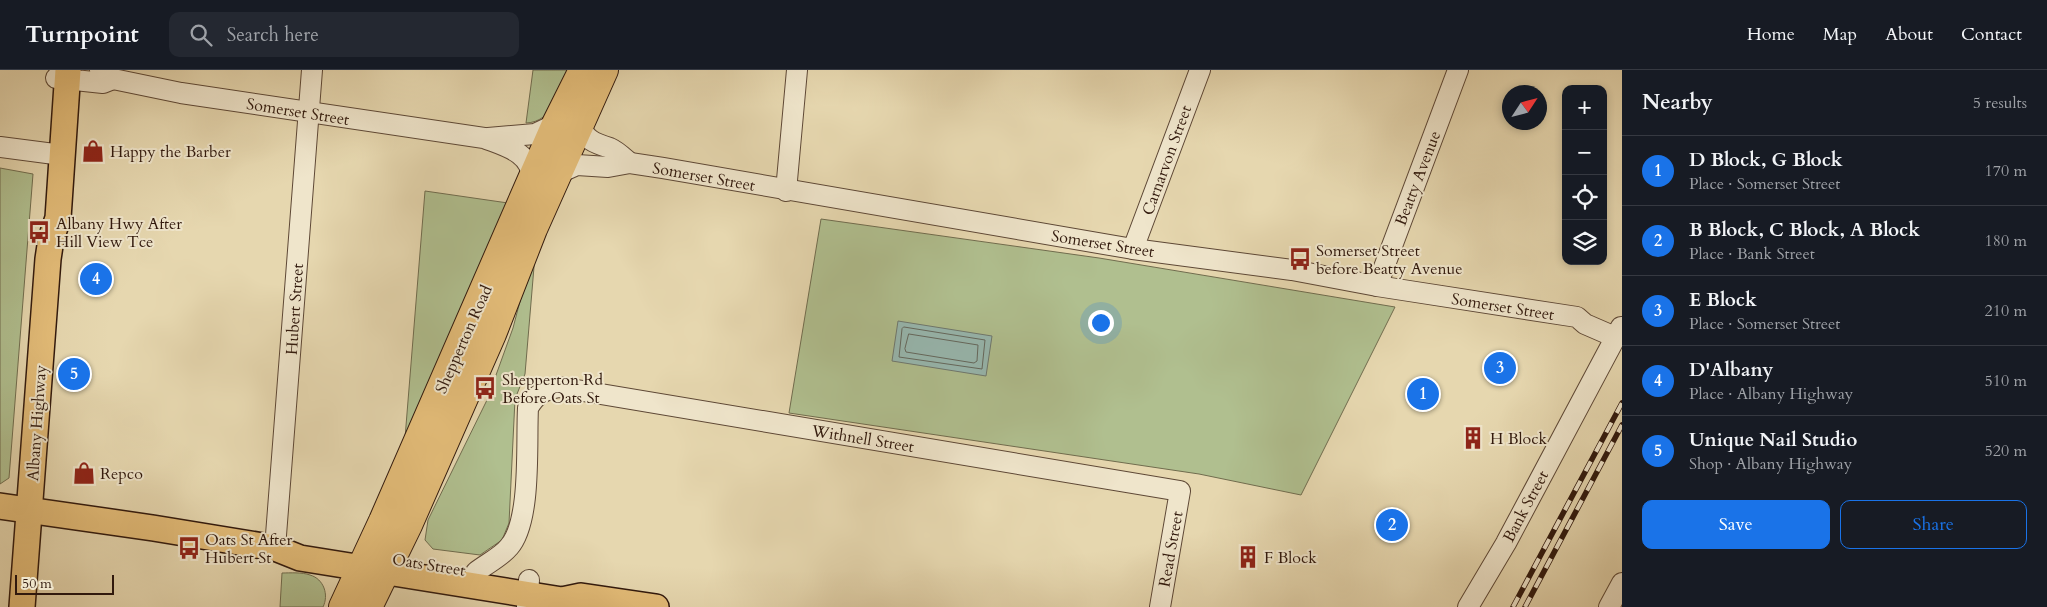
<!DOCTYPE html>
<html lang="en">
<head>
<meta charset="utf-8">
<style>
  :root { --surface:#171b24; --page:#242831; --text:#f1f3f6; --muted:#9ea1a6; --line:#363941; --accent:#1a73e8 }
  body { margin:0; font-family:Cardo,serif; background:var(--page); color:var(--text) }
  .controls { position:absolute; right:15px; top:15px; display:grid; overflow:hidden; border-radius:10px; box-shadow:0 2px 8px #0003 }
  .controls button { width:45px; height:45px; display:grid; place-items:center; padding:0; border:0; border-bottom:1px solid var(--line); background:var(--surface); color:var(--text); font:25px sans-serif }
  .compass { position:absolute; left:1502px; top:15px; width:45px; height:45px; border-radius:50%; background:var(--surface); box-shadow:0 2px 8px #0003; rotate:54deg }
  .scale { position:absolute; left:15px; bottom:12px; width:99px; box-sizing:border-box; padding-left:5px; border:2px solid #31190d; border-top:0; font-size:14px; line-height:18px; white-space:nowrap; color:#31190d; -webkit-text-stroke:4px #efe5cb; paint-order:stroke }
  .you { position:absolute; left:1100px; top:252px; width:18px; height:18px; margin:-12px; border:4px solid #fff; border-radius:50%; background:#1a73e8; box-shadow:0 0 0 8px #1a73e833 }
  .badge { display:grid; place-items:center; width:32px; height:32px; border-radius:50%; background:var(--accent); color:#fff; font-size:16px; font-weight:700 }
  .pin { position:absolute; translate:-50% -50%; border:2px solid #fff; box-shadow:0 1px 5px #0006 }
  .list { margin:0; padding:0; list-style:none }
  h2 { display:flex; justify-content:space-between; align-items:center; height:65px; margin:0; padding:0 20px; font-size:21px }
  h2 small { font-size:16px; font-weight:400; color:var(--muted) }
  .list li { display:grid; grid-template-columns:32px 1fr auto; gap:15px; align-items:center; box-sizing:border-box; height:70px; padding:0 20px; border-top:1px solid var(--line) }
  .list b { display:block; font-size:19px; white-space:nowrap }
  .list p { margin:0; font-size:16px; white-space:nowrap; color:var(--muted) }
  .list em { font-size:16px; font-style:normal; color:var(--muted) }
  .actions { display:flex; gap:10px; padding:15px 20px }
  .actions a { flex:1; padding:11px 0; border:1px solid var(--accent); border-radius:10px; text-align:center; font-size:18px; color:var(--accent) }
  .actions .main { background:var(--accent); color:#fff }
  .icon { flex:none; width:28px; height:28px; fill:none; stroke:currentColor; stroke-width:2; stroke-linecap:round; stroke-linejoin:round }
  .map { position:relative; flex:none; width:1622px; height:537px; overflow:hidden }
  header { display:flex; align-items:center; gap:30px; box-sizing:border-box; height:70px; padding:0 25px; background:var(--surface); border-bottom:1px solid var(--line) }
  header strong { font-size:24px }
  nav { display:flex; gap:28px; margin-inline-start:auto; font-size:18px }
  .search { width:350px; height:45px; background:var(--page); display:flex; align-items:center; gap:12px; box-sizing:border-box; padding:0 18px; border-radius:10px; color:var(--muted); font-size:19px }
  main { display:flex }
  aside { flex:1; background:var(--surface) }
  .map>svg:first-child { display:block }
  .green { fill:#b0bf8f; stroke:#706c4e }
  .water { fill:#97b8b0; stroke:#6e786f }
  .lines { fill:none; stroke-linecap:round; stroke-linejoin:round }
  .shore { stroke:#64685e; stroke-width:1 }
  .minor-casing { stroke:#5e4836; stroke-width:22 }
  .major-casing { stroke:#31190d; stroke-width:28 }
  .highway-casing { stroke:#31190d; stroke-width:30 }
  .minor { stroke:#efe5cb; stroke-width:20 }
  .major { stroke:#e3bc78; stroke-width:25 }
  .highway { stroke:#e3bc78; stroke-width:28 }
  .rail-casing { stroke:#31190d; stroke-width:5.5 }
  .rail { stroke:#efe5cb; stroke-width:4; stroke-dasharray:11; stroke-linecap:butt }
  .labels { text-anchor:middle; stroke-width:4; stroke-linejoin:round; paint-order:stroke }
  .street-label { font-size:16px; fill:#31190d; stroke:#efe5cb }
  .poi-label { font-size:16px; fill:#31190d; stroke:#efe5cb; text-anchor:start }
</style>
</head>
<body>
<header>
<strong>Turnpoint</strong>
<div class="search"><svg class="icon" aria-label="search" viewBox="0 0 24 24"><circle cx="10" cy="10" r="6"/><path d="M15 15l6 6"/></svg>Search here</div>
<nav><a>Home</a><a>Map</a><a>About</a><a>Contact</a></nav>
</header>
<main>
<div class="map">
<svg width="1622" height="537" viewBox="0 0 1622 537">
  <rect width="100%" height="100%" fill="#e6d7af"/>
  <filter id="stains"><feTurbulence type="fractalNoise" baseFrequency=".004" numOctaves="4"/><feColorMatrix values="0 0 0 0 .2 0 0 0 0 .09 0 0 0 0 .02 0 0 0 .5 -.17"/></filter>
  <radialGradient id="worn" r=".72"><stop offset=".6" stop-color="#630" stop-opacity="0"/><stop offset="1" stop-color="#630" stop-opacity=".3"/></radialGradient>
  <g class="green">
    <path d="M533 0H570C560 21 553 52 526 53Z"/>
    <path d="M0 98 33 104 9 408 0 414Z"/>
    <path d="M425 121 508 133 405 368Z"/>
    <path d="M821 149 1099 188 1395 237 1301 425 1199 404 789 343Z"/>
    <path d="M535 185 525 304 515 329 509 453 502 470 480 485 433 479 425 470 428 450 487 330 513 258 529 197Z"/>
    <path d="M282 503C290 503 302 502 310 505 324 509 329 525 323 537H280Z"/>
  </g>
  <path class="water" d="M898 251 992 266 986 306 892 291Z"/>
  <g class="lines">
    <g class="shore">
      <path d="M904 257 985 270 982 299 899 287 902 259Z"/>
      <path d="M909 264 978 275 977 291 974 293 906 282 905 279Z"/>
    </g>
    <defs>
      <g id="minor">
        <path d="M100 0 113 9 181 23 484 68C504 76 532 82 532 109"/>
        <path d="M56 8 103 13 113 9"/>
        <path d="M579 53C585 70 594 73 610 78 617 81 624 88 630 93"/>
        <path d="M488 68 535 64 556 54"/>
        <path d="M0 77 62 85"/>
        <path d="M557 104 577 95 608 97 630 93 663 98 1133 179 1292 200 1377 216 1577 247 1585 254 1615 267"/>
        <path d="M786 121 797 0"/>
        <path d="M1133 179 1200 0"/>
        <path d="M1377 216 1458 0"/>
        <path d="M275 478 312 0"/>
        <path d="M476 502C486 494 501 487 509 477 532 451 526 372 528 338 536 324 544 320 559 317L1180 421 1160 537"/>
        <path d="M527 537 529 510"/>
        <path d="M1468 537 1506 473 1621 257"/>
        <path d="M1609 537 1622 513"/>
      </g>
      <g id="major">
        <path d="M0 436 153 458 275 478 300 488 562 530 581 526 656 537"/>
        <path d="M22 537 48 189 51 169 58 148 68 0"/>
      </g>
      <g id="highway">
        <path d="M343 537 383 451 556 54 583 0"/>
        <path d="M368 537 408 455 492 264 533 159 604 0"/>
      </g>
    </defs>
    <use href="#minor" class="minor-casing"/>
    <use href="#major" class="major-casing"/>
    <use href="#highway" class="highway-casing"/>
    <use href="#minor" class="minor"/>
    <use href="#major" class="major"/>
    <use href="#highway" class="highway"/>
    <defs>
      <g id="rail">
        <path d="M1513 537 1622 333"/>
        <path d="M1525 537 1622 355"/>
      </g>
    </defs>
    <use href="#rail" class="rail-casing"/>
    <use href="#rail" class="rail"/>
  </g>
  <defs>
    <symbol id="shop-bare" viewBox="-9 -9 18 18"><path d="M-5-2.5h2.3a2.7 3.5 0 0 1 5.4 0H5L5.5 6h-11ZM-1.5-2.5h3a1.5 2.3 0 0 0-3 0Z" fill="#8f2418" stroke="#efe5cb" stroke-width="2.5" paint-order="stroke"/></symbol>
    <symbol id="bus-bare" viewBox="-9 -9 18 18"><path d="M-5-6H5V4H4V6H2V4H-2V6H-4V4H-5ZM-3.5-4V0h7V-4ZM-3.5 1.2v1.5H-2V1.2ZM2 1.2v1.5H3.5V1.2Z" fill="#8f2418" stroke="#efe5cb" stroke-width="2.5" paint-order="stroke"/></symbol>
    <symbol id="building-bare" viewBox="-9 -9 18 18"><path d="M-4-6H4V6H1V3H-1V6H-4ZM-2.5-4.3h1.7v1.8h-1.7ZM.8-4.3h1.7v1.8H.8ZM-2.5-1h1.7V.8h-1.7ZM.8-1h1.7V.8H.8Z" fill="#8f2418" stroke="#efe5cb" stroke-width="2.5" paint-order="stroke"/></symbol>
  </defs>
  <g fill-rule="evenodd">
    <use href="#shop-bare" x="77" y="65" width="32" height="32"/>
    <use href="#bus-bare" x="23" y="146" width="32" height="32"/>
    <use href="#bus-bare" x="1284" y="173" width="32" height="32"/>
    <use href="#bus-bare" x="469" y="302" width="32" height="32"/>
    <use href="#building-bare" x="1457" y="352" width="32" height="32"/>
    <use href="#shop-bare" x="68" y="387" width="32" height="32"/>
    <use href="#bus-bare" x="173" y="462" width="32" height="32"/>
    <use href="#building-bare" x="1232" y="471" width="32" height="32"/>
  </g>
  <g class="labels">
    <g class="street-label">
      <text transform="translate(298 41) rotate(9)" y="6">Somerset Street</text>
      <text transform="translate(1166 90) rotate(-70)" y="6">Carnarvon Street</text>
      <text transform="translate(704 106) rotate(10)" y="6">Somerset Street</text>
      <text transform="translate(1417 108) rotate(-69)" y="6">Beatty Avenue</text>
      <text transform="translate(1103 173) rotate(9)" y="6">Somerset Street</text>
      <text transform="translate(1503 236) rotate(9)" y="6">Somerset Street</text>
      <text transform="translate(294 239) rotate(-86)" y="6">Hubert Street</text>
      <text transform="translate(463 269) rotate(-66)" y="6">Shepperton Road</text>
      <text transform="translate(36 353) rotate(-86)" y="6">Albany Highway</text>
      <text transform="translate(863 368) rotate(9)" y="6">Withnell Street</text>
      <text transform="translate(1525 436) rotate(-62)" y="6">Bank Street</text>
      <text transform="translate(1170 479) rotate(-80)" y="6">Read Street</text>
      <text transform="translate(429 494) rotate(9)" y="6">Oats Street</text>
    </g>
    <g class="poi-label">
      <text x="110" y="87">Happy the Barber</text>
      <text x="56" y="159">Albany Hwy After<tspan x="56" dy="18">Hill View Tce</tspan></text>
      <text x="1316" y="186">Somerset Street<tspan x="1316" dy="18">before Beatty Avenue</tspan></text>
      <text x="502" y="315">Shepperton Rd<tspan x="502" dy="18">Before Oats St</tspan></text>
      <text x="1490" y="374">H Block</text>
      <text x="100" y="409">Repco</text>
      <text x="205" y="475">Oats St After<tspan x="205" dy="18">Hubert St</tspan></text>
      <text x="1264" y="493">F Block</text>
    </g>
  </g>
  <rect width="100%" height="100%" filter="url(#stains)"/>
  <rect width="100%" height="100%" fill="url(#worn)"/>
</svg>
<div class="controls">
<button>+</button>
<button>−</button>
<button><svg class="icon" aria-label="locate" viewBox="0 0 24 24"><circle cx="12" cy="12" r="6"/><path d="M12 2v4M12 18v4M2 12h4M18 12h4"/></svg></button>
<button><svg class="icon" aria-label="layers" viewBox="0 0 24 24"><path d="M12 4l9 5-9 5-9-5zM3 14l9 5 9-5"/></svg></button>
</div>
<svg class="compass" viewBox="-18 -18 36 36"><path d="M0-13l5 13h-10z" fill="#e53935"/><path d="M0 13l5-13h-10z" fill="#9ea1a6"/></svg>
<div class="scale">50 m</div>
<div class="you"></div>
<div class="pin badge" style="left:1423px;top:324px">1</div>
<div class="pin badge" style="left:1392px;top:455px">2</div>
<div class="pin badge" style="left:1500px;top:298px">3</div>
<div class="pin badge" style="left:96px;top:209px">4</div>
<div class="pin badge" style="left:74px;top:304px">5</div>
</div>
<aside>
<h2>Nearby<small>5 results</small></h2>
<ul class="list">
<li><span class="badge">1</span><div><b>D Block, G Block</b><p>Place · Somerset Street</p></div><em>170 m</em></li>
<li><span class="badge">2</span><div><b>B Block, C Block, A Block</b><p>Place · Bank Street</p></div><em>180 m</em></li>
<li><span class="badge">3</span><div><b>E Block</b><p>Place · Somerset Street</p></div><em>210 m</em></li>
<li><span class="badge">4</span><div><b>D'Albany</b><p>Place · Albany Highway</p></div><em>510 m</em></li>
<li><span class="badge">5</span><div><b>Unique Nail Studio</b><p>Shop · Albany Highway</p></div><em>520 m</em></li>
</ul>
<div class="actions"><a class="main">Save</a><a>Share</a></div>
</aside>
</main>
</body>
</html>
